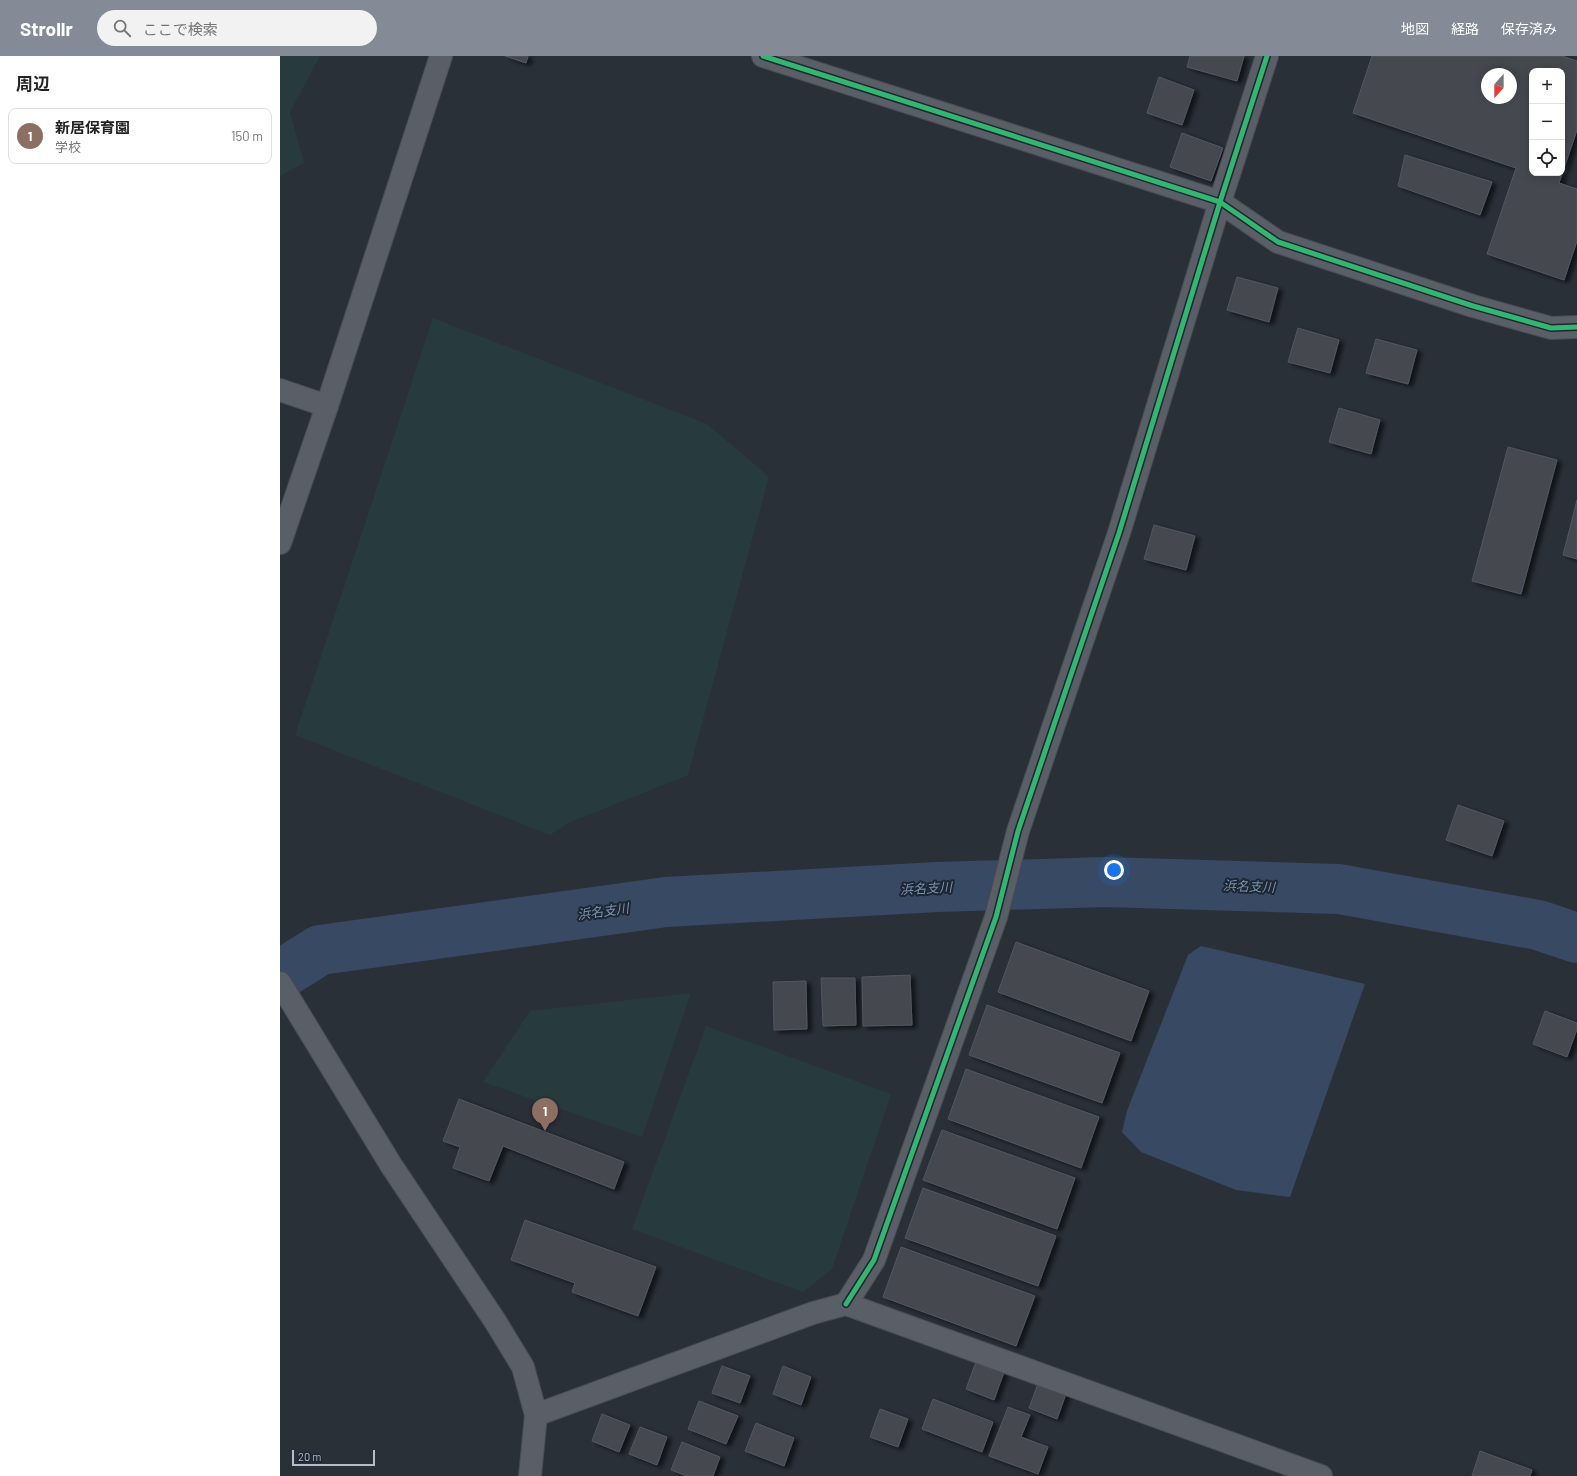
<!DOCTYPE html>
<html lang="ja">
<head>
<meta charset="utf-8">
<style>
  :root { --surface:#fff; --page:#f2f2f2; --text:#222; --muted:#767676; --line:#e0e0e0; --accent:#848b96 }
  body { margin:0; font-family:Barlow,"Noto Sans JP",sans-serif; background:var(--page); color:var(--text) }
  .controls { position:absolute; right:12px; top:12px; display:grid; overflow:hidden; border-radius:8px; box-shadow:0 2px 10px #0003 }
  .controls button { width:36px; height:36px; display:grid; place-items:center; padding:0; border:0; border-bottom:1px solid var(--line); background:var(--surface); color:var(--text); font:20px sans-serif }
  .compass { position:absolute; left:1201px; top:12px; width:36px; height:36px; border-radius:50%; background:var(--surface); box-shadow:0 2px 10px #0003; rotate:201deg }
  .scale { position:absolute; left:12px; bottom:10px; width:83px; box-sizing:border-box; padding-left:4px; border:2px solid #b4bcc9; border-top:0; font-size:11px; line-height:14px; white-space:nowrap; color:#b4bcc9; -webkit-text-stroke:3px #1d2633; paint-order:stroke }
  .you { position:absolute; left:834px; top:814px; width:14px; height:14px; margin:-10px; border:3px solid #fff; border-radius:50%; background:#1a73e8; box-shadow:0 0 0 6px #1a73e833 }
  .badge { display:grid; place-items:center; width:26px; height:26px; border-radius:50%; background:var(--accent); color:#fff; font-size:13px; font-weight:700 }
  .pin { position:absolute; translate:-50% -33px; filter:drop-shadow(0 1px 2px #0008) }
  .pin::after { content:''; position:absolute; top:21px; width:14px; height:12px; background:inherit; clip-path:polygon(0 0,100% 0,50% 100%) }
  .list { margin:0; padding:0; list-style:none }
  h2 { display:flex; justify-content:space-between; align-items:center; height:52px; margin:0; padding:0 16px; font-size:17px }
  h2 small { font-size:13px; font-weight:400; color:var(--muted) }
  .list li { display:grid; grid-template-columns:26px 1fr auto; gap:12px; align-items:center; box-sizing:border-box; height:56px; margin:0 8px 8px; padding:0 8px; border:1px solid var(--line); border-radius:8px }
  .list b { display:block; font-size:15px; white-space:nowrap }
  .list p { margin:0; font-size:13px; white-space:nowrap; color:var(--muted) }
  .list em { font-size:13px; font-style:normal; color:var(--muted) }
  .icon { flex:none; width:22px; height:22px; fill:none; stroke:currentColor; stroke-width:2; stroke-linecap:round; stroke-linejoin:round }
  .map { position:relative; flex:none; width:1297px; height:1420px; overflow:hidden }
  header { display:flex; align-items:center; gap:24px; box-sizing:border-box; height:56px; padding:0 20px; background:var(--accent); color:#fff }
  header strong { font-size:19px }
  nav { display:flex; gap:22px; margin-inline-start:auto; font-size:14px }
  .search { width:280px; height:36px; background:var(--page); display:flex; align-items:center; gap:10px; box-sizing:border-box; padding:0 14px; border-radius:22px; color:var(--muted); font-size:15px }
  main { display:flex }
  aside { flex:1; background:var(--surface) }
  .map>svg:first-child { display:block }
  .green { fill:#273a3e }
  .water { fill:#384963 }
  .lines { fill:none; stroke-linecap:round; stroke-linejoin:round }
  .river { stroke:#384963; stroke-width:50 }
  .building { fill:#444950; stroke:#52575f; fill-rule:evenodd; filter:url(#shadow) }
  .minor-casing { stroke:#484c53; stroke-width:24 }
  .tertiary-casing { stroke:#484c53; stroke-width:24 }
  .minor { stroke:#5a5e66; stroke-width:22 }
  .tertiary { stroke:#5a5e66; stroke-width:22 }
  .cycleway-casing { stroke:#1d2633; stroke-width:8 }
  .cycleway { stroke:#33b770; stroke-width:5 }
  .labels { text-anchor:middle; stroke-width:4; stroke-linejoin:round; paint-order:stroke }
  .water-label { font-size:13px; font-style:italic; fill:#7c92b1; stroke:#1d2633 }
</style>
</head>
<body>
<header>
<strong>Strollr</strong>
<div class="search"><svg class="icon" aria-label="search" viewBox="0 0 24 24"><circle cx="10" cy="10" r="6"/><path d="M15 15l6 6"/></svg>ここで検索</div>
<nav><a>地図</a><a>経路</a><a>保存済み</a></nav>
</header>
<main>
<aside>
<h2>周辺<small></small></h2>
<ul class="list">
<li><span class="badge" style="background:#8d6e63">1</span><div><b>新居保育園</b><p>学校</p></div><em>150 m</em></li>
</ul>
</aside>
<div class="map">
<svg width="1297" height="1420" viewBox="0 0 1297 1420">
  <defs>
    <filter id="shadow"><feDropShadow dx="4.5" dy="2.5" stdDeviation="2" flood-color="#0009"/></filter>
  </defs>
  <rect width="100%" height="100%" fill="#2a3038"/>
  <g class="green">
    <path d="M0 0H40L10 56 24 107 0 120Z"/>
    <path d="M153 262 427 368 489 421 408 719 288 767 270 779 15 679Z"/>
    <path d="M411 937 362 1081 203 1026 250 955Z"/>
    <path d="M426 970 611 1038 552 1213 523 1236 352 1173Z"/>
  </g>
  <path class="water" d="M921 890 1085 928 1010 1141 956 1134 861 1096 842 1076 847 1055 908 899Z"/>
  <g class="lines">
    <path class="river" d="M0 919 40 894 386 846 657 831 825 826 1059 833 1258 869 1297 882"/>
  </g>
  <g class="building">
    <path d="M225 0H248L246 7Z"/>
    <path d="M910 0H964L957 25 907 11Z"/>
    <path d="M1092 0H1282L1297 5V74L1279 127 1297 133V185L1284 224 1207 198 1236 112 1073 57ZM1252 15H1282V117H1252ZM1207 18H1231V42H1207Z"/>
    <path d="M879 21 914 34 902 69 867 57Z"/>
    <path d="M902 77 943 92 931 125 890 111Z"/>
    <path d="M1125 99 1212 126 1200 159 1118 130Z"/>
    <path d="M957 221 998 232 989 266 947 254Z"/>
    <path d="M1018 272 1059 284 1050 317 1008 306Z"/>
    <path d="M1096 283 1137 294 1128 328 1086 317Z"/>
    <path d="M1059 352 1100 364 1091 398 1049 386Z"/>
    <path d="M1228 391 1277 404 1241 538 1192 525Z"/>
    <path d="M1297 444V503L1283 499Z"/>
    <path d="M874 469 915 480 906 514 864 503Z"/>
    <path d="M1178 749 1224 765 1212 800 1166 784Z"/>
    <path d="M736 886 869 935 851 985 718 936Z"/>
    <path d="M630 919 632 969 583 970 582 921Z"/>
    <path d="M541 922H575L576 969 543 970Z"/>
    <path d="M526 925 527 973 494 974 493 926Z"/>
    <path d="M707 949 840 997 822 1047 689 999Z"/>
    <path d="M1265 955 1297 967V973L1287 1001 1253 988Z"/>
    <path d="M686 1013 819 1061 801 1112 668 1063Z"/>
    <path d="M179 1043 344 1106 334 1133 223 1090 209 1125 173 1112 180 1091 163 1085Z"/>
    <path d="M662 1074 795 1122 777 1173 643 1124Z"/>
    <path d="M643 1132 776 1180 758 1230 625 1182Z"/>
    <path d="M245 1164 376 1211 358 1260 292 1236 295 1227 231 1204Z"/>
    <path d="M621 1191 755 1240 736 1290 603 1241Z"/>
    <path d="M696 1306 724 1316 714 1344 686 1333Z"/>
    <path d="M442 1310 470 1320 460 1347 432 1337Z"/>
    <path d="M503 1310 531 1321 521 1349 493 1338Z"/>
    <path d="M759 1325 787 1335 777 1363 749 1352Z"/>
    <path d="M653 1343 713 1366 702 1396 642 1373Z"/>
    <path d="M419 1345 458 1360 446 1388 408 1373Z"/>
    <path d="M728 1351 750 1359 741 1381 768 1391 758 1418 709 1400Z"/>
    <path d="M600 1353 628 1363 618 1391 590 1381Z"/>
    <path d="M322 1358 350 1369 339 1396 312 1385Z"/>
    <path d="M476 1367 514 1382 504 1410 465 1395Z"/>
    <path d="M360 1371 387 1381 377 1409 349 1398Z"/>
    <path d="M402 1386 440 1401 433 1420H407L391 1414Z"/>
    <path d="M1200 1395 1252 1414 1250 1420H1192Z"/>
  </g>
  <g class="lines">
    <defs>
      <g id="minor">
        <path d="M483 0 940 146 998 186 1193 250 1271 272 1297 271"/>
        <path d="M0 487 47 350 161 0"/>
        <path d="M566 1248 594 1204 716 861 738 775 839 477 940 146 987 0"/>
        <path d="M256 1359 533 1257 566 1248 1041 1420"/>
      </g>
      <g id="tertiary">
        <path d="M0 334 47 350"/>
        <path d="M0 927 111 1109 215 1265 243 1311 256 1359 250 1420"/>
      </g>
    </defs>
    <use href="#minor" class="minor-casing"/>
    <use href="#tertiary" class="tertiary-casing"/>
    <use href="#minor" class="minor"/>
    <use href="#tertiary" class="tertiary"/>
    <defs>
      <g id="cycleway">
        <path d="M483 0 940 146 998 186 1193 250 1271 272 1297 271"/>
        <path d="M566 1248 594 1204 716 861 738 775 839 477 940 146 987 0"/>
      </g>
    </defs>
    <use href="#cycleway" class="cycleway-casing"/>
    <use href="#cycleway" class="cycleway"/>
  </g>
  <g class="labels">
    <g class="water-label">
      <text transform="translate(969 830) rotate(2)" y="5">浜名支川</text>
      <text transform="translate(646 832) rotate(-3)" y="5">浜名支川</text>
      <text transform="translate(323 855) rotate(-8)" y="5">浜名支川</text>
    </g>
  </g>
</svg>
<div class="controls">
<button>+</button>
<button>−</button>
<button><svg class="icon" aria-label="locate" viewBox="0 0 24 24"><circle cx="12" cy="12" r="6"/><path d="M12 2v4M12 18v4M2 12h4M18 12h4"/></svg></button>
</div>
<svg class="compass" viewBox="-18 -18 36 36"><path d="M0-13l5 13h-10z" fill="#e53935"/><path d="M0 13l5-13h-10z" fill="#767676"/></svg>
<div class="scale">20 m</div>
<div class="you"></div>
<div class="pin badge" style="left:265px;top:1075px;background:#8d6e63">1</div>
</div>
</main>
</body>
</html>
